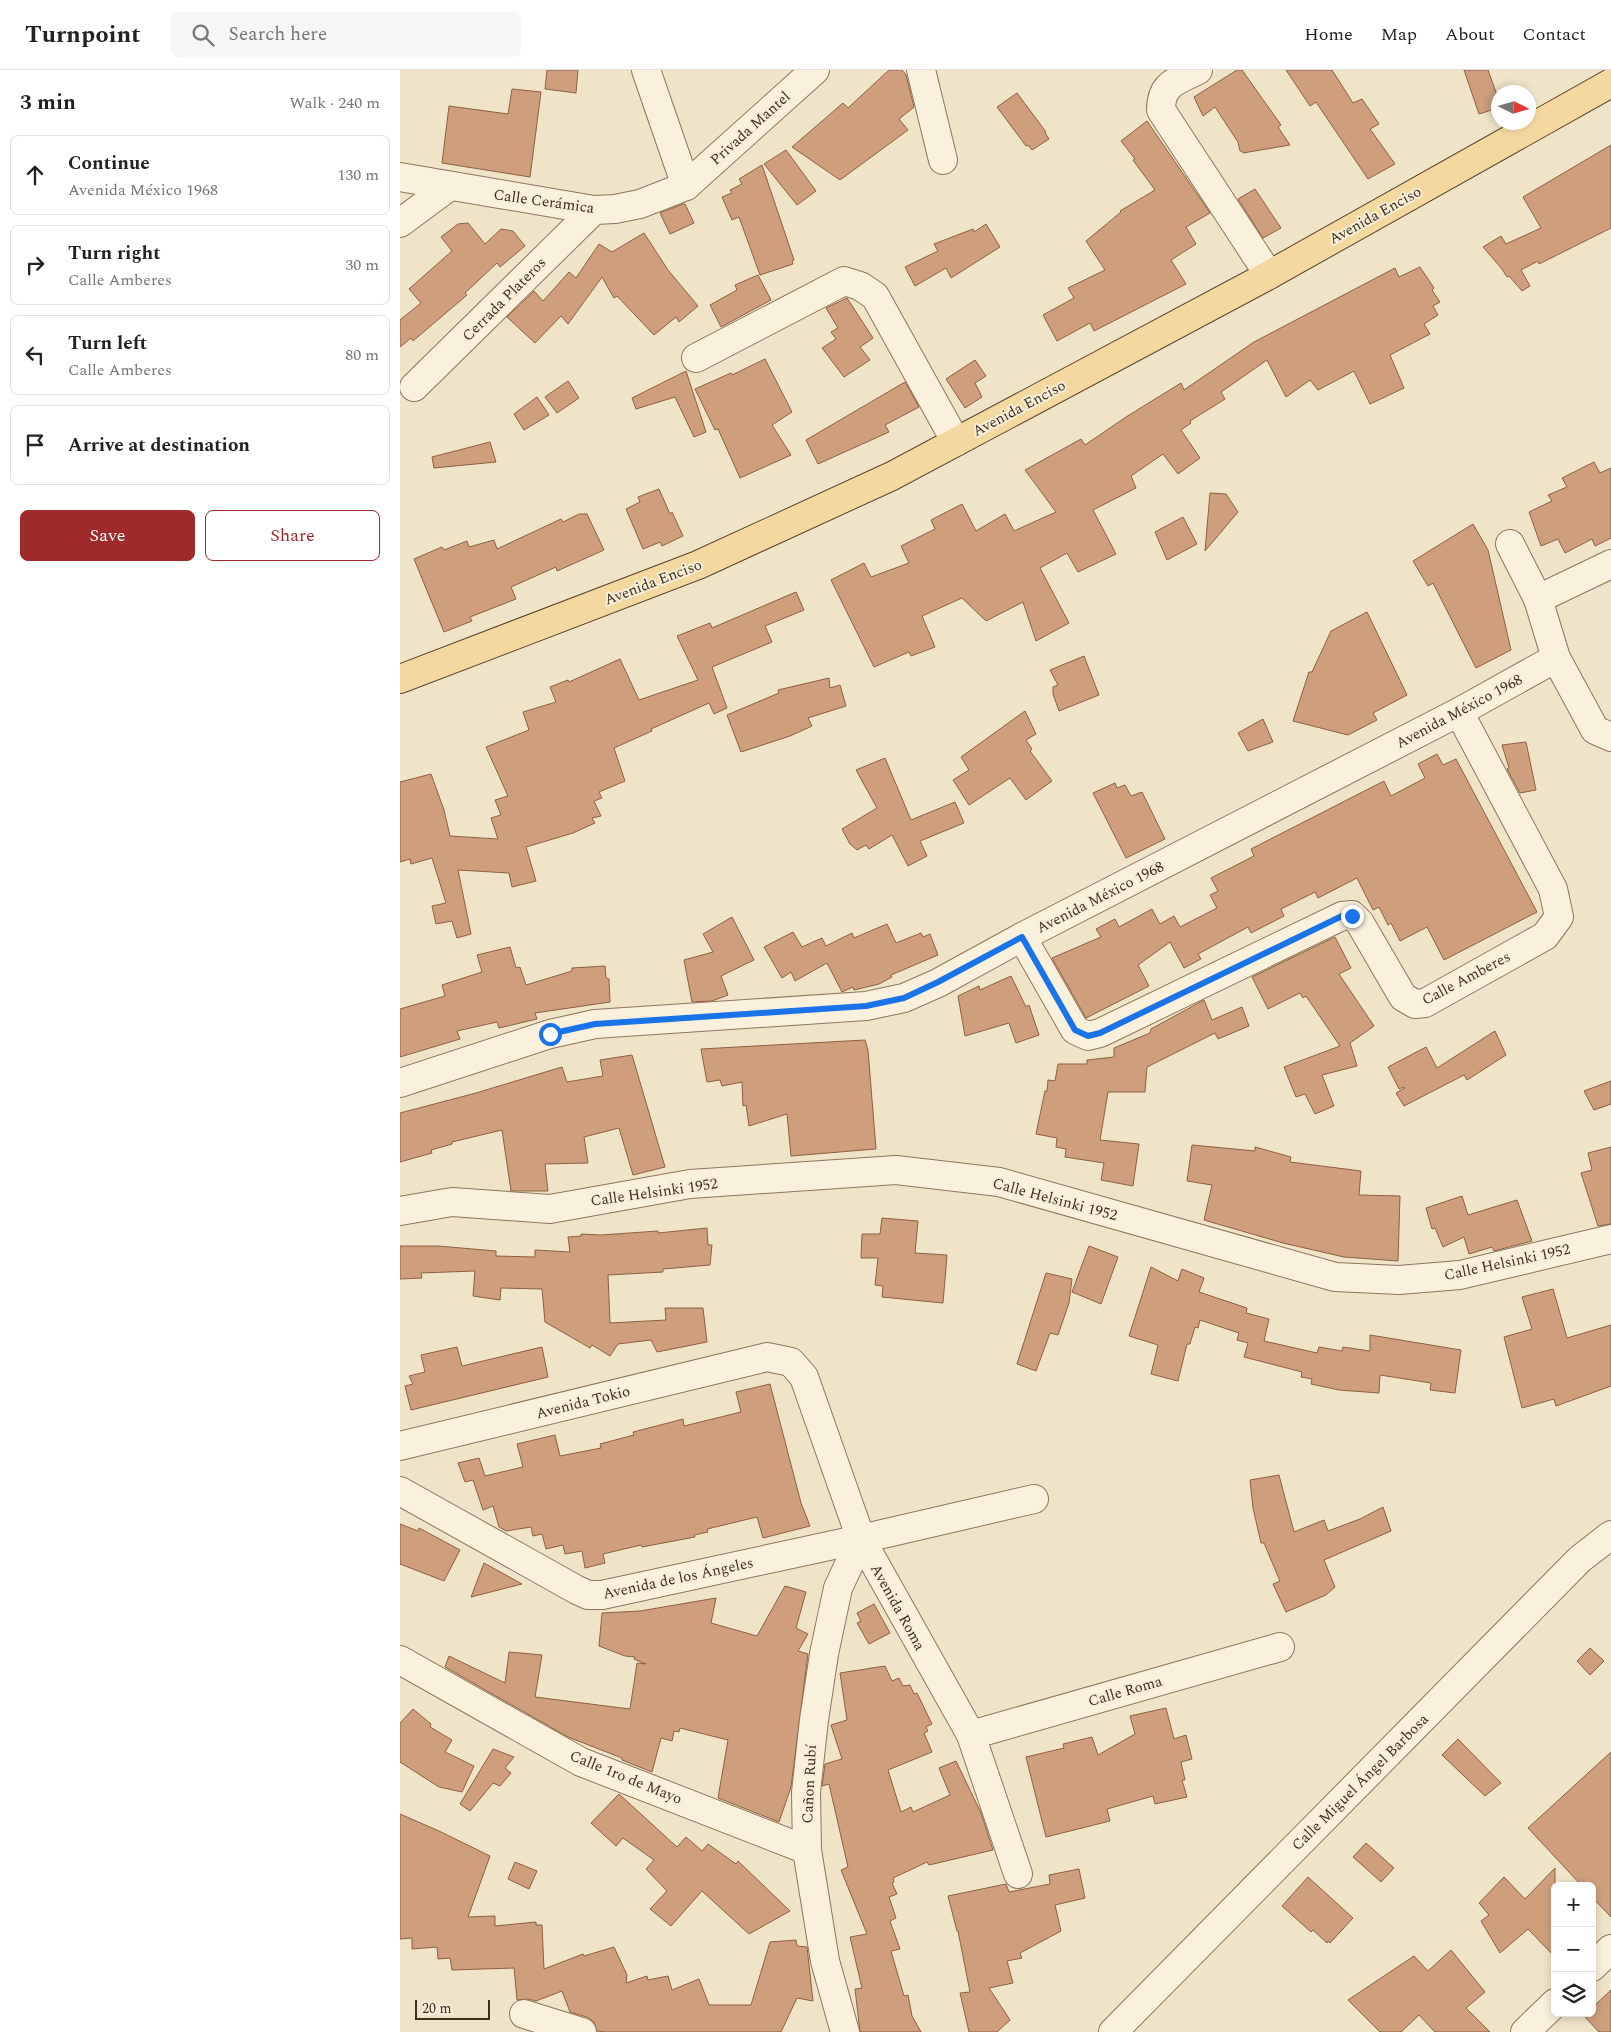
<!DOCTYPE html>
<html lang="en">
<head>
<meta charset="utf-8">
<style>
  :root { --surface:#fff; --page:#f6f6f6; --text:#222; --muted:#767676; --line:#e0e0e0; --accent:#9e2a2b }
  body { margin:0; font-family:Spectral,serif; background:var(--page); color:var(--text) }
  .controls { position:absolute; right:15px; bottom:15px; display:grid; overflow:hidden; border-radius:8px; box-shadow:0 2px 8px #0003 }
  .controls button { width:45px; height:45px; display:grid; place-items:center; padding:0; border:0; border-bottom:1px solid var(--line); background:var(--surface); color:var(--text); font:25px sans-serif }
  .compass { position:absolute; left:1091px; top:15px; width:45px; height:45px; border-radius:50%; background:var(--surface); box-shadow:0 2px 8px #0003; rotate:95deg }
  .scale { position:absolute; left:15px; bottom:12px; width:75px; box-sizing:border-box; padding-left:5px; border:2px solid #3d2e20; border-top:0; font-size:14px; line-height:18px; white-space:nowrap; color:#3d2e20; -webkit-text-stroke:4px #f7eed8; paint-order:stroke }
  .stop { position:absolute; width:15px; height:15px; margin:-11px; border:4px solid #1a73e8; border-radius:50%; background:#fff }
  .stop.end { background:#1a73e8; border-color:#fff; box-shadow:0 1px 5px #0008 }
  .list { margin:0; padding:0; list-style:none }
  h2 { display:flex; justify-content:space-between; align-items:center; height:65px; margin:0; padding:0 20px; font-size:21px }
  h2 small { font-size:16px; font-weight:400; color:var(--muted) }
  .list li { display:grid; grid-template-columns:32px 1fr auto; gap:15px; align-items:center; box-sizing:border-box; height:80px; margin:0 10px 10px; padding:0 10px; border:1px solid var(--line); border-radius:8px }
  .list b { display:block; font-size:19px; white-space:nowrap }
  .list p { margin:0; font-size:16px; white-space:nowrap; color:var(--muted) }
  .list em { font-size:16px; font-style:normal; color:var(--muted) }
  .actions { display:flex; gap:10px; padding:15px 20px }
  .actions a { flex:1; padding:11px 0; border:1px solid var(--accent); border-radius:8px; text-align:center; font-size:18px; color:var(--accent) }
  .actions .main { background:var(--accent); color:#fff }
  .icon { flex:none; width:28px; height:28px; fill:none; stroke:currentColor; stroke-width:2; stroke-linecap:round; stroke-linejoin:round }
  .map { position:relative; flex:none; width:1211px; height:1962px; overflow:hidden }
  header { display:flex; align-items:center; gap:30px; box-sizing:border-box; height:70px; padding:0 25px; background:var(--surface); border-bottom:1px solid var(--line) }
  header strong { font-size:24px }
  nav { display:flex; gap:28px; margin-inline-start:auto; font-size:18px }
  .search { width:350px; height:45px; background:var(--page); display:flex; align-items:center; gap:12px; box-sizing:border-box; padding:0 18px; border-radius:8px; color:var(--muted); font-size:19px }
  main { display:flex }
  aside { flex:1; background:var(--surface) }
  .map>svg:first-child { display:block }
  .building { fill:#cf9f7d; stroke:#8d5f41 }
  .lines { fill:none; stroke-linecap:round; stroke-linejoin:round }
  .minor-casing { stroke:#8d765c; stroke-width:30 }
  .major-casing { stroke:#5b4430; stroke-width:30 }
  .minor { stroke:#faf1dc; stroke-width:28 }
  .major { stroke:#f3d9a0; stroke-width:28 }
  .route { stroke:#1a73e8; stroke-width:6 }
  .labels { text-anchor:middle; stroke-width:4; stroke-linejoin:round; paint-order:stroke }
  .street-label { font-size:15px; fill:#3d2e20; stroke:#f7eed8 }
</style>
</head>
<body>
<header>
<strong>Turnpoint</strong>
<div class="search"><svg class="icon" aria-label="search" viewBox="0 0 24 24"><circle cx="10" cy="10" r="6"/><path d="M15 15l6 6"/></svg>Search here</div>
<nav><a>Home</a><a>Map</a><a>About</a><a>Contact</a></nav>
</header>
<main>
<aside>
<h2>3 min<small>Walk · 240 m</small></h2>
<ul class="list">
<li><svg class="icon" aria-label="ahead" viewBox="0 0 24 24"><path d="M12 20V5M6 11l6-6 6 6"/></svg><div><b>Continue</b><p>Avenida México 1968</p></div><em>130 m</em></li>
<li><svg class="icon" aria-label="right" viewBox="0 0 24 24"><path d="M7 20v-9h11M14 6l5 5-5 5"/></svg><div><b>Turn right</b><p>Calle Amberes</p></div><em>30 m</em></li>
<li><svg class="icon" aria-label="left" viewBox="0 0 24 24"><path d="M17 20v-9H6M10 6l-5 5 5 5"/></svg><div><b>Turn left</b><p>Calle Amberes</p></div><em>80 m</em></li>
<li><svg class="icon" aria-label="arrive" viewBox="0 0 24 24"><path d="M6 21V4h12l-3 4 3 4H6"/></svg><div><b>Arrive at destination</b></div></li>
</ul>
<div class="actions"><a class="main">Save</a><a>Share</a></div>
</aside>
<div class="map">
<svg width="1211" height="1962" viewBox="0 0 1211 1962">
  <rect width="100%" height="100%" fill="#f0e4c8"/>
  <g class="building">
    <path d="M147 0H178L176 23 145 19Z"/>
    <path d="M489 0H502L506 5 514 37 499 49 508 60 440 110 392 77 443 33 448 38Z"/>
    <path d="M837 0H842L881 55 878 57 890 75 843 83 842 81H840L838 72 815 37 803 46 794 27Z"/>
    <path d="M886 0H932L953 33 962 29 979 54 970 59 995 94 968 109 916 32 910 36Z"/>
    <path d="M1064 0H1088L1098 28V38L1079 44Z"/>
    <path d="M112 19 141 22 130 107 42 93 49 36 108 44Z"/>
    <path d="M617 23 646 62 645 63 649 69 632 80 628 75 626 76 597 37Z"/>
    <path d="M747 51 810 143 786 157 796 174 771 190 786 214 694 261 690 253 657 271 643 245 674 228 668 218 705 200 686 171 721 142 720 141 755 120 733 90 735 89 721 71Z"/>
    <path d="M1211 75V158L1139 194 1138 191 1121 200 1130 216 1122 221 1109 206 1107 207 1102 199 1083 177 1101 166 1106 174 1141 158 1123 127Z"/>
    <path d="M386 80 416 121 397 135 364 94Z"/>
    <path d="M362 95 394 190 392 191 393 194 360 205 339 147 332 150 322 127 332 123 330 120 342 114 339 109Z"/>
    <path d="M855 119 881 158 863 168 838 129Z"/>
    <path d="M283 134H285L294 153 270 164 260 143Z"/>
    <path d="M68 153 85 174 101 159 113 161 125 176 100 197 97 193 65 223 67 225 13 271 11 268 0 277V250L21 233 9 219 52 181 41 167 58 154Z"/>
    <path d="M586 154 600 177 551 208 546 198 515 216 505 197 538 181 534 174 573 159 574 162Z"/>
    <path d="M244 163 268 200 298 236 279 252 276 247 254 265 217 226 214 228 202 207 168 254 161 246 135 273 107 247 134 221 143 231 169 202 176 208 199 174 212 182Z"/>
    <path d="M1020 197 1034 218 1032 220 1040 232 1033 236 1038 245 1024 254 1030 264 990 285 1004 318 970 334 954 301 918 320 910 310 886 327 867 290 821 322 825 329 790 351 791 353 781 360 800 388 778 404 763 384 731 406 736 418 693 440 716 484 678 502 667 483 640 498 669 553 636 571 623 532 586 551 562 528 522 546 535 577 511 586 509 582 474 597 431 510 464 493 471 507 509 493 501 476 535 459 531 450 562 434 576 461 605 444 614 461 656 442 625 400 681 369 685 375 726 347 781 313 784 320 854 272 995 198 999 207Z"/>
    <path d="M358 205 371 230 321 257 310 235 337 220 335 215Z"/>
    <path d="M447 228 473 268 460 277 470 290 444 307 422 278 436 269 431 262 438 258 426 238Z"/>
    <path d="M365 289 392 342 372 355 391 385 340 408 318 359 315 360 295 319 331 303 332 305Z"/>
    <path d="M575 290 586 306 575 313 582 327 565 338 546 309Z"/>
    <path d="M286 301 306 362 294 367 275 327 236 339 232 328Z"/>
    <path d="M168 311 179 328 157 343 145 327Z"/>
    <path d="M505 312 519 337 485 355 489 362 418 394 406 370Z"/>
    <path d="M137 327 149 345 124 360 114 344Z"/>
    <path d="M90 372 96 392 34 398 32 387Z"/>
    <path d="M1194 392 1200 403 1211 398V468L1195 476 1192 469 1165 483 1158 469 1141 476 1129 442 1152 431 1148 425 1167 417 1162 408Z"/>
    <path d="M259 419 270 444 272 442 283 466 262 476 260 472 243 479 226 439 240 432 238 427Z"/>
    <path d="M810 423 826 424 838 442 805 481Z"/>
    <path d="M179 444H187L204 480 157 501 156 497 111 517 116 529 70 547 72 551 44 562 14 489 42 477 44 480 67 471 69 477 94 470 97 479 161 449 163 452Z"/>
    <path d="M783 447 797 474 767 490 755 462Z"/>
    <path d="M1073 454 1088 480 1111 580 1076 598 1033 513 1028 516 1013 491Z"/>
    <path d="M396 522 404 540 365 556 372 572 312 597 327 638 314 644 309 633 251 659 252 661 214 678 225 711 199 722 202 728 194 731 201 746 192 748 195 753 173 763 126 777 136 811 112 817 109 803 58 800 71 864 57 868 52 851 36 854 32 836 46 833 32 788 11 794 10 789 0 792V712L31 704 44 740 50 766 98 769 91 748 101 745 95 730 108 726 86 677 129 660 123 642 156 632 150 617 168 610 169 612 220 589 239 630 298 610 277 566 310 553 312 558Z"/>
    <path d="M967 542 1007 625 973 643 977 650 948 665 893 651 909 602H912L931 561Z"/>
    <path d="M684 586 699 625 659 641 653 624V617L658 615 650 600Z"/>
    <path d="M429 608 430 618 440 615 446 636 408 648 412 656 390 666 341 682 327 645 379 623 378 620Z"/>
    <path d="M625 641 636 664 626 670 632 679 630 681 652 711 626 730 610 708 569 735 553 710 569 700 561 687Z"/>
    <path d="M863 649 873 672 848 681 838 663Z"/>
    <path d="M1126 672 1136 720 1120 723 1107 699 1109 698 1102 675Z"/>
    <path d="M1037 684 1043 695 1056 689 1137 842 1044 890 1027 857 1000 871 991 853 988 855 979 837 973 840 957 808 918 828 915 822 881 839 884 846 851 863 848 857 798 884 801 889 784 898 770 872 738 895 749 916 686 948 652 888 701 867 696 859 715 849 719 857 752 839 760 854 774 846 780 857 817 838 810 825 818 821 811 808 854 786 851 779 984 711 991 726 1025 708 1018 694Z"/>
    <path d="M485 688 511 750 555 732 564 753 520 771 527 786 508 796 492 765 469 779 466 775 457 780 450 774 442 759 477 738 456 700Z"/>
    <path d="M715 713 717 718 725 715 731 726 742 722 765 769 726 788 693 723Z"/>
    <path d="M332 847 354 890 321 906 328 925 312 931 292 932 284 890 313 882 303 864Z"/>
    <path d="M487 854 496 873 521 863 523 867 530 864 538 885 491 905 492 907 479 914 454 920 453 917 442 922 427 893 395 911 391 902 382 908 364 877 393 862 402 877 422 868 426 876 452 863 454 868Z"/>
    <path d="M935 867 951 898 939 904 974 956 950 973 957 996 922 1005 934 1036 915 1044 905 1024 896 1027 884 997 940 976 906 926 903 928 900 923 868 939 852 907Z"/>
    <path d="M110 877 116 898 120 897 126 915 172 901V898L205 896 206 908 209 909 210 932 135 943 137 949 99 958 97 952 57 961 60 969 0 987V939L45 926 42 915 82 902 77 885Z"/>
    <path d="M611 906 626 937 629 935 639 965 616 973 609 953 565 966 558 926 579 916 580 920Z"/>
    <path d="M804 930 812 950 842 937 849 956 818 969 815 963 747 997 745 1022H708L700 1070 739 1074 733 1116 701 1110 704 1093 665 1087 666 1079 656 1077 657 1068 636 1064 645 1021H647L648 1010 655 1011 658 994H687V990L714 987V978L750 963 751 959Z"/>
    <path d="M1095 961 1106 985 1067 1010 1064 1005 1004 1036 996 1023 1005 1018 1004 1017 999 1019 988 997 1026 977 1037 998Z"/>
    <path d="M465 970 468 980 476 1079 391 1086 387 1044 349 1056 346 1035 343 1036 342 1012 322 1016 320 1010 307 1012 301 979Z"/>
    <path d="M232 985 265 1097 233 1105 219 1058 184 1067 188 1093 145 1094 148 1121H111L102 1060 52 1072V1074L31 1080 32 1083 0 1092V1043L76 1023 162 997 167 1012 203 1006 200 990Z"/>
    <path d="M1211 1011V1034L1194 1040 1184 1021Z"/>
    <path d="M792 1075 855 1081V1077L891 1087 890 1092 961 1101 959 1125 1000 1126 998 1191 944 1187 883 1173 804 1150 812 1115 787 1111Z"/>
    <path d="M1211 1077V1154L1198 1156 1181 1103 1192 1100 1188 1083Z"/>
    <path d="M1062 1126 1068 1145 1117 1130 1132 1171 1094 1181 1092 1177 1069 1184 1064 1167 1043 1177 1035 1158 1032 1159 1026 1138Z"/>
    <path d="M482 1148 518 1151 515 1183 547 1185 543 1233 482 1227 483 1216 475 1215 478 1188H461L462 1164H480Z"/>
    <path d="M307 1158 308 1175H312L310 1195 263 1199V1202L208 1205 210 1253 266 1250 265 1238H303L307 1272 257 1282 251 1270 218 1274 210 1286 192 1275 190 1278 145 1252 142 1219 101 1218 100 1230 73 1226 75 1201 21 1203 22 1208 0 1209V1176H38L96 1181V1186L135 1187V1180L170 1182 168 1167 181 1166V1164L201 1165 258 1161V1163Z"/>
    <path d="M689 1176 718 1187 701 1234 672 1222Z"/>
    <path d="M751 1197 778 1211 782 1199 804 1208 799 1222 847 1238 846 1243 869 1249 864 1271 917 1283 919 1277 942 1281 943 1277 970 1281V1265L1061 1280 1055 1323 1030 1320 1031 1313 980 1305 979 1323 939 1320 911 1314 912 1309 901 1307 902 1302 844 1287 848 1273 837 1270 839 1263 800 1250 798 1258 795 1257 790 1274H787L778 1311 751 1304 758 1275 729 1266Z"/>
    <path d="M646 1203 672 1209 669 1233 658 1265 650 1263 636 1301 617 1294Z"/>
    <path d="M1153 1219 1167 1268 1211 1255V1316L1156 1336 1154 1329 1122 1338 1104 1267 1132 1259 1122 1227Z"/>
    <path d="M57 1277 62 1296 142 1277 148 1307 11 1340 5 1316 13 1314 9 1306 25 1302 21 1285Z"/>
    <path d="M370 1314 401 1433 410 1456 363 1468 357 1447 307 1459 308 1462 294 1465 295 1467 242 1477 241 1475 203 1484 205 1493 185 1498 182 1481 165 1484 163 1475 146 1479 142 1464 133 1466 131 1457 106 1461 99 1457 93 1436 83 1440 73 1410 65 1412 58 1393 79 1388 85 1406 123 1397 117 1374 155 1365 160 1386 201 1378 200 1374 234 1365 233 1362 268 1353 283 1349 284 1356 341 1342 336 1322Z"/>
    <path d="M879 1405 894 1462 924 1450 928 1461 960 1449 983 1437 991 1461 924 1490 935 1517 926 1525 886 1542 873 1514 880 1511 864 1473H861L853 1438 850 1410Z"/>
    <path d="M0 1454 18 1461 19 1458 60 1480 44 1511 0 1494Z"/>
    <path d="M84 1493 122 1514 71 1527Z"/>
    <path d="M385 1516 406 1522 396 1558 408 1564 398 1581 408 1584 391 1717 379 1752 318 1728 328 1670 280 1658 279 1662 274 1661 272 1671 261 1668 252 1702 222 1690V1688L168 1667 45 1597 49 1586 105 1613 109 1582 142 1585 135 1627 230 1639 237 1593 246 1594 234 1589 235 1587 225 1586 199 1576 202 1543 240 1541 316 1528 311 1553 357 1566Z"/>
    <path d="M474 1534 490 1563 469 1574 457 1553 461 1551 457 1543Z"/>
    <path d="M1190 1578 1204 1591 1190 1605 1177 1591Z"/>
    <path d="M485 1596 492 1611 499 1608 503 1616 510 1615 514 1624 517 1623 532 1654 526 1657 528 1661 524 1663 532 1682 488 1700 501 1742 511 1737 513 1742 550 1725 539 1698 556 1691 581 1743 593 1780 529 1795 527 1792 493 1808 494 1812 492 1813 497 1824 489 1827 496 1848 490 1851 500 1879 491 1881 504 1926 508 1925 512 1946 521 1962H460L455 1919 462 1918 450 1867 467 1864 441 1800 448 1797 429 1714 422 1716 425 1694 442 1689 431 1655 447 1650 440 1603Z"/>
    <path d="M766 1638 774 1669 786 1665 792 1689 781 1692 785 1710H782L787 1727 755 1734 753 1726 707 1739 710 1751 646 1767 626 1687 664 1678 663 1674 692 1667 698 1685 735 1664 730 1646Z"/>
    <path d="M13 1639 31 1654 30 1657 52 1670 45 1682 74 1696 62 1722 39 1717 0 1692V1653Z"/>
    <path d="M1058 1669 1101 1713 1085 1726 1042 1685Z"/>
    <path d="M93 1679 114 1687 105 1698 111 1703 100 1716 93 1713 70 1741 60 1734Z"/>
    <path d="M1211 1682V1847L1192 1827V1816H1182L1128 1758Z"/>
    <path d="M219 1724 277 1777 286 1767 302 1781 308 1774 336 1794 338 1791 390 1841 349 1864 302 1821 271 1856 250 1839 267 1821 246 1799 254 1790 223 1768 216 1776 191 1753Z"/>
    <path d="M0 1744 39 1761 90 1786 68 1847 95 1846V1856L136 1852V1855H142L144 1899 183 1884 184 1886 214 1877 227 1905 226 1913 247 1906 248 1910 268 1906 272 1920 299 1909 309 1935H351L370 1872 396 1870 397 1876 407 1877 413 1931 397 1928 381 1962H205L197 1961 194 1952 187 1947 170 1942 162 1921 136 1931 128 1929 117 1930 114 1898 52 1900 50 1888 38 1889 37 1877 12 1879V1868L0 1869Z"/>
    <path d="M966 1773 994 1798 981 1812 953 1787Z"/>
    <path d="M115 1792 137 1801 129 1819 108 1809Z"/>
    <path d="M1155 1798V1887L1128 1859 1100 1883 1081 1851 1089 1845 1079 1833 1104 1807 1125 1829Z"/>
    <path d="M679 1799 685 1828 655 1835 661 1861 620 1883 622 1888 607 1891 613 1913 589 1918 610 1950 597 1962H569L560 1923 570 1922 558 1861H557L548 1826 606 1814 609 1822 650 1814 649 1805Z"/>
    <path d="M908 1807 953 1848 930 1873 928 1871 927 1873 913 1860 911 1862 882 1836Z"/>
    <path d="M1051 1880 1085 1922 1066 1938 1090 1962H1035L1019 1945 1001 1962H980L948 1930 1014 1886 1028 1901Z"/>
    <path d="M1211 1920V1962H1199L1184 1946 1187 1943H1192V1938Z"/>
  </g>
  <g class="lines">
    <defs>
      <g id="minor">
        <path d="M246 0 286 116"/>
        <path d="M521 0 543 90"/>
        <path d="M798 0C777 11 761 13 761 40L869 205"/>
        <path d="M0 107 194 140 215 139 240 134 286 116 415 0"/>
        <path d="M0 153 50 116"/>
        <path d="M296 288 444 211 460 216 475 226 556 372"/>
        <path d="M14 317 194 140"/>
        <path d="M1110 474 1138 529 1156 588 1195 660 1211 667"/>
        <path d="M1138 529 1211 494"/>
        <path d="M622 867 675 960 688 966 700 963 942 846 952 845 960 853 1003 927 1015 934 1025 933 1145 866 1159 847 1153 819 1059 642"/>
        <path d="M0 1013 150 964 195 954 466 936 504 928 538 913 622 867 1059 642 1156 588"/>
        <path d="M0 1141 52 1132 150 1139 290 1114 496 1100 599 1112 935 1207 999 1210 1060 1205 1211 1169"/>
        <path d="M0 1376 367 1287 391 1292 404 1307 461 1469 571 1665 618 1804"/>
        <path d="M0 1421 177 1520 188 1525H202L461 1469 634 1429"/>
        <path d="M0 1590 181 1692 407 1780"/>
        <path d="M571 1665 880 1577"/>
        <path d="M1192 1897 1211 1879"/>
        <path d="M124 1944 182 1962"/>
        <path d="M445 1962 425 1891 407 1780 406 1722 414 1650 424 1584 438 1518 461 1469"/>
        <path d="M713 1962 1180 1489 1211 1465"/>
        <path d="M1125 1962 1155 1933"/>
      </g>
      <path id="major" d="M0 609 298 495 492 406 869 205 1211 13"/>
    </defs>
    <use href="#minor" class="minor-casing"/>
    <use href="#major" class="major-casing"/>
    <use href="#minor" class="minor"/>
    <use href="#major" class="major"/>
  </g>
  <g class="lines">
    <path class="route" d="M150 964 195 954 466 936 504 928 538 912 622 867 675 960 688 966 700 963 942 846H952"/>
  </g>
  <g class="labels">
    <g class="street-label">
      <text transform="translate(350 58) rotate(-42)" y="5">Privada Mantel</text>
      <text transform="translate(144 131) rotate(8)" y="5">Calle Cerámica</text>
      <text transform="translate(975 145) rotate(-29)" y="5">Avenida Enciso</text>
      <text transform="translate(104 229) rotate(-45)" y="5">Cerrada Plateros</text>
      <text transform="translate(619 338) rotate(-28)" y="5">Avenida Enciso</text>
      <text transform="translate(253 512) rotate(-21)" y="5">Avenida Enciso</text>
      <text transform="translate(1059 641) rotate(-28)" y="5">Avenida México 1968</text>
      <text transform="translate(700 827) rotate(-27)" y="5">Avenida México 1968</text>
      <text transform="translate(1066 908) rotate(-28)" y="5">Calle Amberes</text>
      <text transform="translate(254 1122) rotate(-8)" y="5">Calle Helsinki 1952</text>
      <text transform="translate(655 1129) rotate(15)" y="5">Calle Helsinki 1952</text>
      <text transform="translate(1107 1192) rotate(-12)" y="5">Calle Helsinki 1952</text>
      <text transform="translate(183 1332) rotate(-14)" y="5">Avenida Tokio</text>
      <text transform="translate(278 1508) rotate(-12)" y="5">Avenida de los Ángeles</text>
      <text transform="translate(498 1537) rotate(61)" y="5">Avenida Roma</text>
      <text transform="translate(725 1621) rotate(-16)" y="5">Calle Roma</text>
      <text transform="translate(226 1707) rotate(22)" y="5">Calle 1ro de Mayo</text>
      <text transform="translate(960 1712) rotate(-45)" y="5">Calle Miguel Ángel Barbosa</text>
      <text transform="translate(409 1714) rotate(-87)" y="5">Cañon Rubí</text>
    </g>
  </g>
</svg>
<div class="controls">
<button>+</button>
<button>−</button>
<button><svg class="icon" aria-label="layers" viewBox="0 0 24 24"><path d="M12 4l9 5-9 5-9-5zM3 14l9 5 9-5"/></svg></button>
</div>
<svg class="compass" viewBox="-18 -18 36 36"><path d="M0-13l5 13h-10z" fill="#e53935"/><path d="M0 13l5-13h-10z" fill="#767676"/></svg>
<div class="scale">20 m</div>
<div class="stop" style="left:150px;top:964px"></div>
<div class="stop end" style="left:952px;top:846px"></div>
</div>
</main>
</body>
</html>
